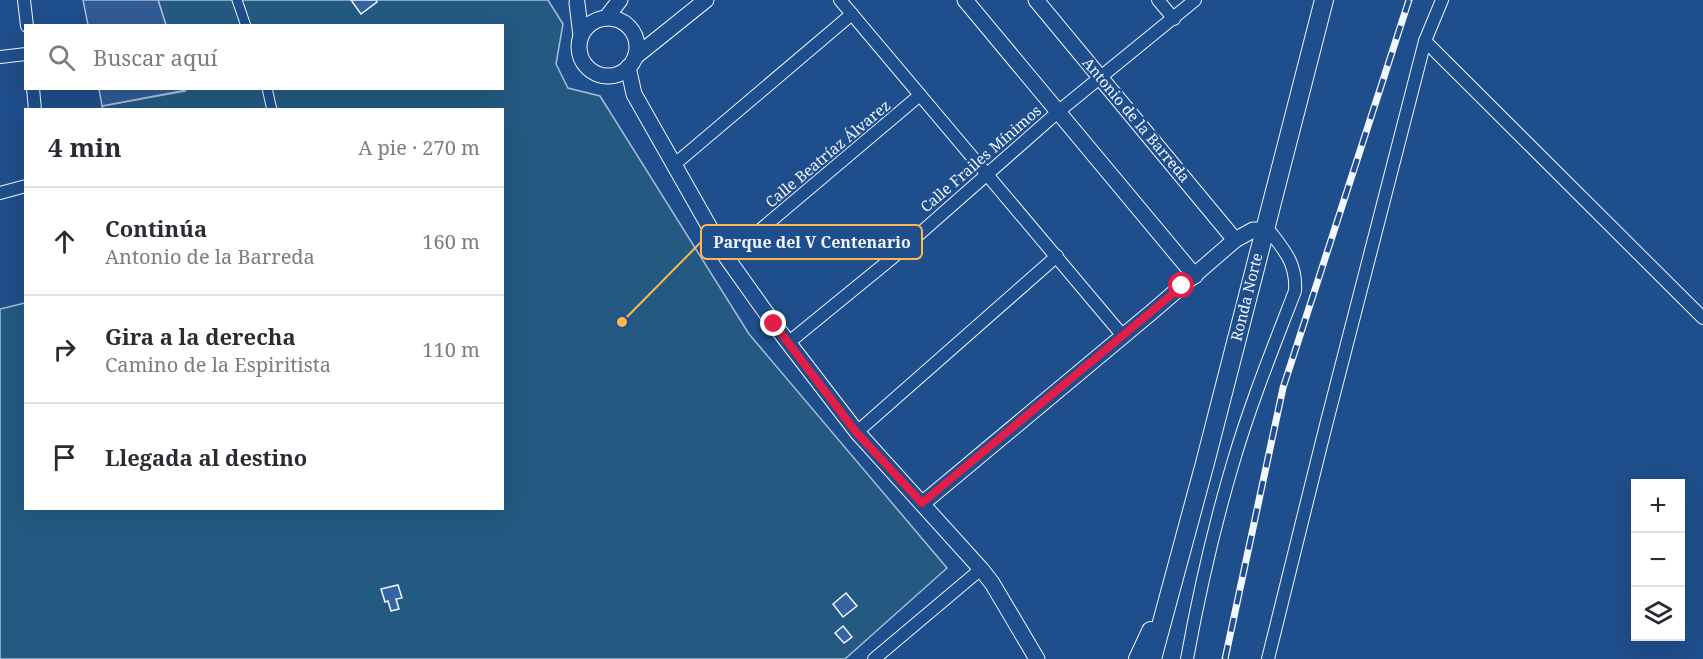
<!DOCTYPE html>
<html lang="es">
<head>
<meta charset="utf-8">
<style>
  :root { --surface:#fff; --page:#f7f7f7; --text:#2b2b33; --muted:#7c7c81; --line:#e1e1e2 }
  body { margin:0; font-family:"Noto Serif",serif; background:var(--page); color:var(--text) }
  .controls { position:absolute; right:18px; bottom:18px; display:grid; overflow:hidden; border-radius:0px; box-shadow:0 6px 24px #0002 }
  .controls button { width:54px; height:54px; display:grid; place-items:center; padding:0; border:0; border-bottom:2px solid var(--line); background:var(--surface); color:var(--text); font:30px sans-serif }
  .stop { position:absolute; width:18px; height:18px; margin:-14px; border:4px solid #e11d48; border-radius:50%; background:#fff }
  .stop.end { background:#e11d48; border-color:#fff; box-shadow:0 2px 6px #0008 }
  .list { margin:0; padding:0; list-style:none }
  h2 { display:flex; justify-content:space-between; align-items:center; height:78px; margin:0; padding:0 24px; font-size:26px }
  h2 small { font-size:20px; font-weight:400; color:var(--muted) }
  .list li { display:grid; grid-template-columns:39px 1fr auto; gap:18px; align-items:center; box-sizing:border-box; height:108px; padding:0 24px; border-top:2px solid var(--line) }
  .list b { display:block; font-size:22px; white-space:nowrap }
  .list p { margin:0; font-size:20px; white-space:nowrap; color:var(--muted) }
  .list em { font-size:20px; font-style:normal; color:var(--muted) }
  .icon { flex:none; width:33px; height:33px; fill:none; stroke:currentColor; stroke-width:2; stroke-linecap:round; stroke-linejoin:round }
  .map { position:relative; flex:none; width:1703px; height:659px; overflow:hidden }
  .search { position:absolute; background:var(--surface); box-shadow:0 6px 24px #0002; left:24px; top:24px; width:480px; height:66px; display:flex; align-items:center; gap:15px; box-sizing:border-box; padding:0 21px; border-radius:0px; color:var(--muted); font-size:22px }
  .panel { position:absolute; background:var(--surface); box-shadow:0 6px 24px #0002; left:24px; top:108px; width:480px; height:402px; border-radius:0px }
  .map>svg:first-child { display:block }
  .green { fill:#245a82; stroke:#a8bbd7; stroke-width:1.5 }
  .parking { fill:#305b95; stroke:#a8bbd7; stroke-width:1.5 }
  .building { fill:#3563a3; stroke:#f2f6ff; stroke-width:1.5 }
  .lines { fill:none; stroke-linecap:round; stroke-linejoin:round }
  .pedestrian-casing { stroke:#f2f6ff; stroke-width:11 }
  .minor-casing { stroke:#f2f6ff; stroke-width:14 }
  .tertiary-casing { stroke:#f2f6ff; stroke-width:17 }
  .secondary-casing { stroke:#f2f6ff; stroke-width:20 }
  .pedestrian { stroke:#1f4e8c; stroke-width:9 }
  .minor { stroke:#1f4e8c; stroke-width:12 }
  .tertiary { stroke:#1f4e8c; stroke-width:15 }
  .secondary { stroke:#1f4e8c; stroke-width:18 }
  .rail-casing { stroke:#f2f6ff; stroke-width:7 }
  .rail { stroke:#1f4e8c; stroke-width:4.5; stroke-dasharray:14; stroke-linecap:butt }
  .route { stroke:#e11d48; stroke-width:8 }
  .labels { text-anchor:middle; stroke-width:4.5; stroke-linejoin:round; paint-order:stroke }
  .street-label { font-size:15px; fill:#f2f6ff; stroke:#1f4e8c }
  .leader { fill:none; stroke:#ffb74d; stroke-width:2 }
  .callout-dot { fill:#ffb74d; stroke:#1f4e8c; stroke-width:2 }
  .callout { fill:#1f4e8c; stroke:#ffb74d; stroke-width:2 }
  .callout-label { font-size:16px; text-anchor:middle; font-weight:bold; fill:#f2f6ff }
</style>
</head>
<body>
<div class="map">
<svg width="1703" height="659" viewBox="0 0 1703 659">
  <rect width="100%" height="100%" fill="#1f4e8c"/>
  <path class="green" d="M158 0H548L563 24 556 64 568 88 600 96 749 334 947 568 845 659H0V309L25 303 26 508H502V110H103L102 106 185 91V88H502V26L166 25Z"/>
  <g class="parking">
    <path d="M83 0H158L166 25H88Z"/>
    <path d="M185 88 186 90 102 106 99 89Z"/>
  </g>
  <g class="building">
    <path d="M351 0H376L377 2 361 14Z"/>
    <path d="M398 585 402 598 396 599 399 609 391 611 388 601 385 602 381 589Z"/>
    <path d="M846 593 857 606 843 617 833 604Z"/>
    <path d="M843 626 852 637 844 643 835 633Z"/>
  </g>
  <g class="lines">
    <defs>
      <g id="pedestrian">
        <path d="M237 0 246 26"/>
        <path d="M267 88 272 110"/>
      </g>
      <g id="minor">
        <path d="M24 0 27 26"/>
        <path d="M840 0 1123 336"/>
        <path d="M1158 0 1174 19"/>
        <path d="M1425 41 1703 318"/>
        <path d="M0 57 26 54"/>
        <path d="M33 88 35 110"/>
        <path d="M675 164 852 14"/>
        <path d="M0 193 26 186"/>
        <path d="M727 258 920 95"/>
        <path d="M788 343 892 258 1059 111 1195 0"/>
        <path d="M857 432 1057 256"/>
        <path d="M874 659 981 569"/>
        <path d="M1187 659C1199 593 1214 527 1233 463 1250 405 1273 348 1295 291 1297 261 1282 248 1265 225"/>
        <path d="M1268 659 1325 429 1425 41 1442 0"/>
      </g>
      <g id="tertiary">
        <path d="M965 0 1195 276"/>
        <path d="M1036 0 1235 240"/>
        <path d="M577 3 581 36"/>
        <path d="M606 18 620 0"/>
        <circle cx="608" cy="47" r="29"/>
        <path d="M635 57 706 0"/>
        <path d="M628 67 634 94 727 258 774 324 857 432 981 569 992 583 1037 659"/>
        <path d="M923 503 1153 311 1235 240 1253 230H1264"/>
      </g>
      <g id="secondary">
        <path d="M1138 659 1151 631"/>
        <path d="M1152 659 1205 463 1324 0"/>
      </g>
    </defs>
    <use href="#pedestrian" class="pedestrian-casing"/>
    <use href="#minor" class="minor-casing"/>
    <use href="#tertiary" class="tertiary-casing"/>
    <use href="#secondary" class="secondary-casing"/>
    <use href="#pedestrian" class="pedestrian"/>
    <use href="#minor" class="minor"/>
    <use href="#tertiary" class="tertiary"/>
    <use href="#secondary" class="secondary"/>
    <defs>
      <path id="rail" d="M1225 659 1283 388 1409 0"/>
    </defs>
    <use href="#rail" class="rail-casing"/>
    <use href="#rail" class="rail"/>
  </g>
  <g class="lines">
    <path class="route" d="M774 324 856 432 922 503 1182 286"/>
  </g>
  <g class="labels">
    <g class="street-label">
      <text transform="translate(1136 120) rotate(50)" y="5">Antonio de la Barreda</text>
      <text transform="translate(828 154) rotate(-40)" y="5">Calle Beatríaz Álvarez</text>
      <text transform="translate(981 159) rotate(-41)" y="5">Calle Frailes Mínimos</text>
      <text transform="translate(1247 297) rotate(-76)" y="5">Ronda Norte</text>
    </g>
  </g>
  <path class="leader" d="M622 322L701 242"/>
  <circle class="callout-dot" cx="622" cy="322" r="6"/>
  <rect class="callout" x="701" y="225" width="221" height="34" rx="6"/>
  <g class="callout-label">
    <text x="812" y="248">Parque del V Centenario</text>
  </g>
</svg>
<div class="controls">
<button>+</button>
<button>−</button>
<button><svg class="icon" aria-label="layers" viewBox="0 0 24 24"><path d="M12 4l9 5-9 5-9-5zM3 14l9 5 9-5"/></svg></button>
</div>
<div class="stop" style="left:1182px;top:286px"></div>
<div class="stop end" style="left:774px;top:324px"></div>
<div class="search"><svg class="icon" aria-label="search" viewBox="0 0 24 24"><circle cx="10" cy="10" r="6"/><path d="M15 15l6 6"/></svg>Buscar aquí</div>
<section class="panel">
<h2>4 min<small>A pie · 270 m</small></h2>
<ul class="list">
<li><svg class="icon" aria-label="ahead" viewBox="0 0 24 24"><path d="M12 20V5M6 11l6-6 6 6"/></svg><div><b>Continúa</b><p>Antonio de la Barreda</p></div><em>160 m</em></li>
<li><svg class="icon" aria-label="right" viewBox="0 0 24 24"><path d="M7 20v-9h11M14 6l5 5-5 5"/></svg><div><b>Gira a la derecha</b><p>Camino de la Espiritista</p></div><em>110 m</em></li>
<li><svg class="icon" aria-label="arrive" viewBox="0 0 24 24"><path d="M6 21V4h12l-3 4 3 4H6"/></svg><div><b>Llegada al destino</b></div></li>
</ul>
</section>
</div>
</body>
</html>
